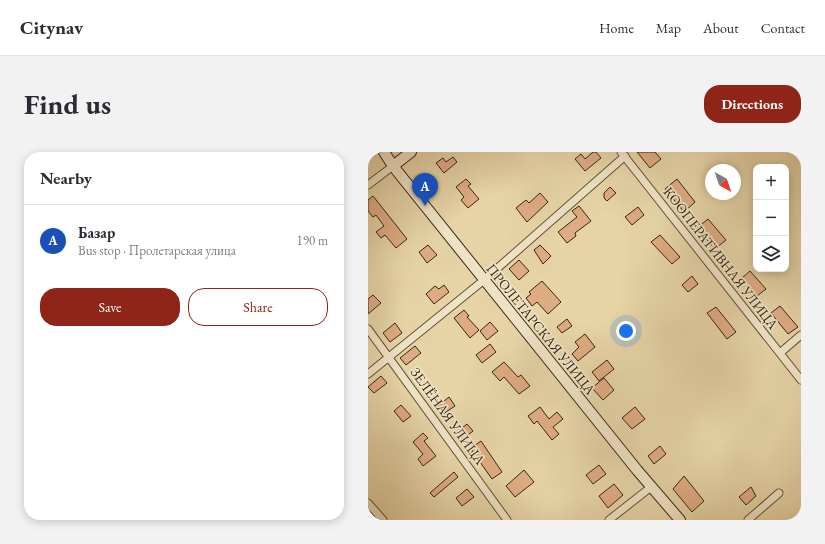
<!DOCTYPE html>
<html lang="en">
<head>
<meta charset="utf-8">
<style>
  :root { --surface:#fff; --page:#f2f2f3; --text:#2b2b33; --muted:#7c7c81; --line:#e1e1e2; --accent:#8f2418 }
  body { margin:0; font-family:"EB Garamond",serif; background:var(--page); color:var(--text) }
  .controls { position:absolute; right:12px; top:12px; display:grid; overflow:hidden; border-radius:8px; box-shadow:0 2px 10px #0003 }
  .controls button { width:36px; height:36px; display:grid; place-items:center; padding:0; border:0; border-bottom:1px solid var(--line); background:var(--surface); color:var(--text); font:20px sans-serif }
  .compass { position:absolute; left:337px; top:12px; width:36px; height:36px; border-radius:50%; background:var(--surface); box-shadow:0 2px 10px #0003; rotate:140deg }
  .you { position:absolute; left:258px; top:179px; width:14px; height:14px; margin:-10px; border:3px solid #fff; border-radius:50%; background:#1a73e8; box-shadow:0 0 0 6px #1a73e833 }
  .badge { display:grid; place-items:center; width:26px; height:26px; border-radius:50%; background:var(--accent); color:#fff; font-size:13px; font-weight:700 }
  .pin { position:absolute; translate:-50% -33px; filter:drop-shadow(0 1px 2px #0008) }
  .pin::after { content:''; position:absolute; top:21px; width:14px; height:12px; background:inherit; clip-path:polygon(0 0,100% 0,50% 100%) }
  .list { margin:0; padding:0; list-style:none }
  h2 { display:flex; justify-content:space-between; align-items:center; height:52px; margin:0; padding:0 16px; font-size:17px }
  h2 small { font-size:13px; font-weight:400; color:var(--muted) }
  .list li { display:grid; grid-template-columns:26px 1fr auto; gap:12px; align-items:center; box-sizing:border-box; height:72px; padding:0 16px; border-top:1px solid var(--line) }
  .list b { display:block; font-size:15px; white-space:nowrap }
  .list p { margin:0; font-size:13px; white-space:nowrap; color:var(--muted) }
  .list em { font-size:13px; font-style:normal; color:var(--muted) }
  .actions { display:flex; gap:8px; padding:12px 16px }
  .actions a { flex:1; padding:9px 0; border:1px solid var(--accent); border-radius:16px; text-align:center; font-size:14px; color:var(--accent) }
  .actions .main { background:var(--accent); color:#fff }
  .icon { flex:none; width:22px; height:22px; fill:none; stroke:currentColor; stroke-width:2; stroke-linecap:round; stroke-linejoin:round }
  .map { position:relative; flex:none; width:433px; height:368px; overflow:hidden; border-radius:16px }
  header { display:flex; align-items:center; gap:24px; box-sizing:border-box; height:56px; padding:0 20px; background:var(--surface); border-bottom:1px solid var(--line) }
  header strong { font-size:19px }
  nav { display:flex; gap:22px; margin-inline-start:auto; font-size:14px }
  .intro { display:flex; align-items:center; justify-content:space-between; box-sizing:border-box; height:96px; padding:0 24px }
  h1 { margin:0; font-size:28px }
  .button { padding:10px 18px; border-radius:16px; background:var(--accent); color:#fff; font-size:14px; font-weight:700 }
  main { display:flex; gap:24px; padding:0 24px }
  aside { flex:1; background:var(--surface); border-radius:16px; box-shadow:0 2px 10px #0003 }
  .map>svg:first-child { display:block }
  .building { fill:#deac83; stroke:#382511 }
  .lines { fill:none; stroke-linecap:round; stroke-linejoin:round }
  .street-casing { stroke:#645136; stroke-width:9 }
  .secondary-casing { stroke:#382511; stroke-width:12 }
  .street { stroke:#efe3c6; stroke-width:7 }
  .secondary { stroke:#efe3c6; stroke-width:10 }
  .labels { text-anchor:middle; stroke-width:3.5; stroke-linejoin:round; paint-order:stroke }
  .street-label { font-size:14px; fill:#382511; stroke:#efe3c6 }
</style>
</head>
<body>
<header>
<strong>Citynav</strong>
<nav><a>Home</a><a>Map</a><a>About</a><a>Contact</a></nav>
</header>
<div class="intro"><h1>Find us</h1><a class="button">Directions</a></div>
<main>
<aside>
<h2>Nearby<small></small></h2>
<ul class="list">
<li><span class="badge" style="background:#1a4fb4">A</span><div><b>Базар</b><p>Bus stop · Пролетарская улица</p></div><em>190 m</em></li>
</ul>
<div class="actions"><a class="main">Save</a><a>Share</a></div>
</aside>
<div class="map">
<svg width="433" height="368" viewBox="0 0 433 368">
  <rect width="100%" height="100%" fill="#e6d4a7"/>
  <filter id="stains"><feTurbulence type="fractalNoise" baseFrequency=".005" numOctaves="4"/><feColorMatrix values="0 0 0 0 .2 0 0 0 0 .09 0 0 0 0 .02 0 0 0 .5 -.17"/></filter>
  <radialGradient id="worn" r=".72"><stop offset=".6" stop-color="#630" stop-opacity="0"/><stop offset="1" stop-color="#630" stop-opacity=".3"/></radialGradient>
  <g class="building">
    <path d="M225 0H228L233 6 217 19 207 7 213 2 217 7Z"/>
    <path d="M269 0H287L293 7 282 16Z"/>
    <path d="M85 5 89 10 76 21 68 11 75 6 78 10Z"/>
    <path d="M98 27 103 32 100 34 111 47 100 56 93 48 96 45 88 35Z"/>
    <path d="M309 27 327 50 316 60 297 37Z"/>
    <path d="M242 35 248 41 239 49 236 46V41Z"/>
    <path d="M172 41 180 50 159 70 148 56 158 48 161 51Z"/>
    <path d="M5 44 39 87 28 96 17 83 13 86 8 80 16 74 8 63 5 65 0 59V48Z"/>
    <path d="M211 54 223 69 207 81 208 84 199 91 190 80 209 65 204 59Z"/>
    <path d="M270 55 276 63 264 73 257 65Z"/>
    <path d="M340 67 358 88 347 97 329 76Z"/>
    <path d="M292 83 312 105 304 112 283 90Z"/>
    <path d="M60 93 69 103 59 111 51 100Z"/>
    <path d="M172 93 183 104 175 112 166 98Z"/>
    <path d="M151 108 161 119 151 128 141 117Z"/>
    <path d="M382 119 398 137 389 144 374 126Z"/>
    <path d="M324 124 330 132 320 140 314 133Z"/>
    <path d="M174 129 193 150 180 162 169 150 164 154 158 146 163 142 161 140Z"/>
    <path d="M76 133 81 140 66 152 58 142 67 134 71 137Z"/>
    <path d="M5 143 13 151 0 162V147Z"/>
    <path d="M412 154 430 175 420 182 403 161Z"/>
    <path d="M348 155 368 180 359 187 339 161Z"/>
    <path d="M96 158 101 164 99 165 111 178 102 186 86 166Z"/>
    <path d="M199 167 204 174 194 181 189 175Z"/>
    <path d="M122 170 130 179 119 188 112 179Z"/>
    <path d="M27 171 34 181 22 190 15 181Z"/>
    <path d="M217 182 227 195 210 209 204 202 211 195 207 190Z"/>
    <path d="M122 192 128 200 114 211 108 203Z"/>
    <path d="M47 194 53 201 38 213 32 206Z"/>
    <path d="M239 208 246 217 231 229 224 220Z"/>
    <path d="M136 210 150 225 153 223 162 234 151 242 136 225 132 229 124 220Z"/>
    <path d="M13 224 19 231 6 241 0 235Z"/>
    <path d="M236 226 246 238 235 248 224 236Z"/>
    <path d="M81 245 87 254 75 262 70 254Z"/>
    <path d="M33 253 43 264 35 270 26 259Z"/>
    <path d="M172 255 181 267 189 260 195 267 185 275 191 282 184 288 169 269 166 272 160 264Z"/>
    <path d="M267 255 277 267 264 277 254 266Z"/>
    <path d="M99 272 105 279 95 287 89 280Z"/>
    <path d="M55 281 60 286 56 289 68 304 55 314 50 307 55 302 45 290Z"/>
    <path d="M113 289 134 320 124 327 112 310 109 313 101 302 105 299 103 296Z"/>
    <path d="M292 294 298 302 286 312 280 304Z"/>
    <path d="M231 313 238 322 225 332 218 323Z"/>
    <path d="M156 318 166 330 147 345 138 334Z"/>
    <path d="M86 320 90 325 66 345 62 341Z"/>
    <path d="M316 324 336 349 324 360 305 337Z"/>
    <path d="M246 332 255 343 240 356 231 344Z"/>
    <path d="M383 335 388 344 378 353 371 345Z"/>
    <path d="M99 337 106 345 94 354 88 346Z"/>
  </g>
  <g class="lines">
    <defs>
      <g id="street">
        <path d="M253 0 433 228"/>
        <path d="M0 33 25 14"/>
        <path d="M0 177 139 368"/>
        <path d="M412 201 433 183"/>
        <path d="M0 222 116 128 257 4"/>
        <path d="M0 351 15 368"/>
        <path d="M241 368 283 335"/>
        <path d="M380 368 411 341"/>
      </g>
      <g id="secondary">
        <path d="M16 0 25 14 269 318 312 368"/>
        <path d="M25 14 43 0"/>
      </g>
    </defs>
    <use href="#street" class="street-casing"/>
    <use href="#secondary" class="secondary-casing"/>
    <use href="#street" class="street"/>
    <use href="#secondary" class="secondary"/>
  </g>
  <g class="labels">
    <g class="street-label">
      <text transform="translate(353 106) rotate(52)" y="5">КООПЕРАТИВНАЯ УЛИЦА</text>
      <text transform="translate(173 177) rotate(51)" y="5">ПРОЛЕТАРСКАЯ УЛИЦА</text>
      <text transform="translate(80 264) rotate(54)" y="5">ЗЕЛЁНАЯ УЛИЦА</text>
    </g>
  </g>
  <rect width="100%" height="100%" filter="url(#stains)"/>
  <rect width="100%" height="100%" fill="url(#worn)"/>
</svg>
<div class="controls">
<button>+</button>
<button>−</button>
<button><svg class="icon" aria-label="layers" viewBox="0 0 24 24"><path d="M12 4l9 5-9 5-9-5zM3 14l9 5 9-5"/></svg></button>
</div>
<svg class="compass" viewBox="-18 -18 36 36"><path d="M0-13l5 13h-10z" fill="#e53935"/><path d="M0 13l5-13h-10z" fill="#7c7c81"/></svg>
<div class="you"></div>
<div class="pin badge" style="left:57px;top:54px;background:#1a4fb4">A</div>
</div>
</main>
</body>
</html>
